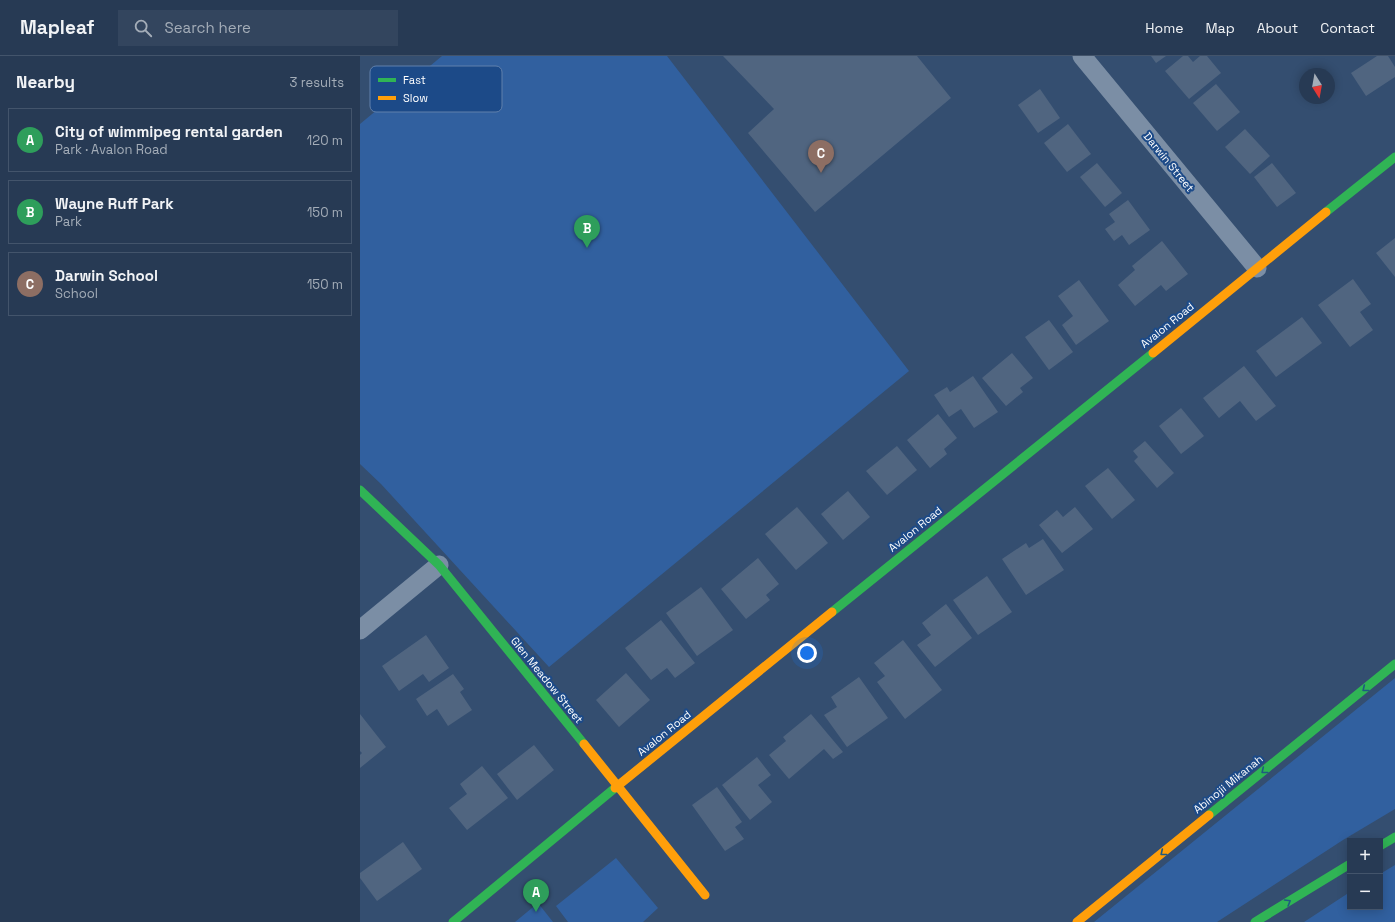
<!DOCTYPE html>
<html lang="en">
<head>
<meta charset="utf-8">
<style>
  :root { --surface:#273a54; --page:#33455e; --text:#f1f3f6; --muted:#a4adb8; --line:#43546b; --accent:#b8c1cd }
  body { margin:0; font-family:"Space Grotesk",sans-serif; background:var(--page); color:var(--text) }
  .controls { position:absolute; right:12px; bottom:12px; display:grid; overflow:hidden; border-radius:0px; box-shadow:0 2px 10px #0003 }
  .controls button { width:36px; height:36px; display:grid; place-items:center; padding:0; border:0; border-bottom:1px solid var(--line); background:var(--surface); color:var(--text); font:20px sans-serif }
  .compass { position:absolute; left:939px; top:12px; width:36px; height:36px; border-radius:50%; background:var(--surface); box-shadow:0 2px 10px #0003; rotate:169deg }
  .you { position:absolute; left:447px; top:597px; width:14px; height:14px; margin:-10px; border:3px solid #fff; border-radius:50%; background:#1a73e8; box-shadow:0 0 0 6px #1a73e833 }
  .badge { display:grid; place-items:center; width:26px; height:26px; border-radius:50%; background:var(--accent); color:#fff; font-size:13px; font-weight:700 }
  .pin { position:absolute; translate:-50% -33px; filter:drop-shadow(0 1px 2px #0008) }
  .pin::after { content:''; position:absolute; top:21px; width:14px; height:12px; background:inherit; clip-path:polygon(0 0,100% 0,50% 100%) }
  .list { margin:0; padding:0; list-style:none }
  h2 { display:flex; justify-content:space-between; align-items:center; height:52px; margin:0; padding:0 16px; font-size:17px }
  h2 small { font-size:13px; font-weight:400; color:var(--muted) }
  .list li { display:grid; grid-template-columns:26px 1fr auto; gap:12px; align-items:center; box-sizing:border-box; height:64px; margin:0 8px 8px; padding:0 8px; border:1px solid var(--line); border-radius:0px }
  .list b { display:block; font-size:15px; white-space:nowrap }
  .list p { margin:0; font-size:13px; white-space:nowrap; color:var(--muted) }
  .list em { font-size:13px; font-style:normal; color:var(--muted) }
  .icon { flex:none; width:22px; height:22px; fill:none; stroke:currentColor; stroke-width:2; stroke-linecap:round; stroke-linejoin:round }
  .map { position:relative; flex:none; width:1035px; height:866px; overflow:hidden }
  header { display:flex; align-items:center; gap:24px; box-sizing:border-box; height:56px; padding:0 20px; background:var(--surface); border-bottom:1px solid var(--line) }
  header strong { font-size:19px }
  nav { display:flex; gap:22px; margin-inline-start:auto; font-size:14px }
  .search { width:280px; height:36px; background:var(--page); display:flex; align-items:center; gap:10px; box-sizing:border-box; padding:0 14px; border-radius:0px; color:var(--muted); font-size:15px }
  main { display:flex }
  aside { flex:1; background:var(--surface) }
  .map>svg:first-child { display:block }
  .green { fill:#31609f }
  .building { fill:#506580 }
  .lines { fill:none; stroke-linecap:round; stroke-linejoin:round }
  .street { stroke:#7b8ea5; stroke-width:19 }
  .fast { stroke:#30b455; stroke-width:9 }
  .slow { stroke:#ff9f0a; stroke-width:9 }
  .oneway { stroke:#1f5a80 }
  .labels { text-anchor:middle; stroke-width:4; stroke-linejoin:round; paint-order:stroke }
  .street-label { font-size:11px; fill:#fff; stroke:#1c4a88 }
  .key { fill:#1c4a88; stroke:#6080ac; stroke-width:1 }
  .key-label { font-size:11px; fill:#fff }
</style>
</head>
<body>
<header>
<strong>Mapleaf</strong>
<div class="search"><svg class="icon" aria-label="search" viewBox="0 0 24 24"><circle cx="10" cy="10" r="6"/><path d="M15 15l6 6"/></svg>Search here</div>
<nav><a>Home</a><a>Map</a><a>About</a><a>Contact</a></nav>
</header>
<main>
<aside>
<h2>Nearby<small>3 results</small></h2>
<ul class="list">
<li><span class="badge" style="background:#2e9e5b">A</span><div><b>City of wimmipeg rental garden</b><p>Park · Avalon Road</p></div><em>120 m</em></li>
<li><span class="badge" style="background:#2e9e5b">B</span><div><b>Wayne Ruff Park</b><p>Park</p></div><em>150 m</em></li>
<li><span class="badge" style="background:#8d6e63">C</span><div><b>Darwin School</b><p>School</p></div><em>150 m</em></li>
</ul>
</aside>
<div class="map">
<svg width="1035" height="866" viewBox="0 0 1035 866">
  <rect width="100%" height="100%" fill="#344e70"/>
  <g class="green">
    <path d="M82 0H307L549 315 189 611 21 428 0 408V68Z"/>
    <path d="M1035 622V753L983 784 857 866H734Z"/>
    <path d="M256 802 298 852 283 866H208L196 850Z"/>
    <path d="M1035 809V866H944L990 836V851H1020V818Z"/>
    <path d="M178 847 193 866H155Z"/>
  </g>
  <g class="building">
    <path d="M363 0H557L591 42 455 156 388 77 414 53Z"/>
    <path d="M791 0H806L796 7Z"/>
    <path d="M823 0H828L833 6 840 0H847L861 17 829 43 805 15Z"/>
    <path d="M1017 0H1028L1035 11V21L1006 40 991 17Z"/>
    <path d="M856 28 880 56 857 75 833 47Z"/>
    <path d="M680 33 700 62 678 77 658 49Z"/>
    <path d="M708 68 731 98 707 116 684 87Z"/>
    <path d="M885 73 910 100 890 118 865 91Z"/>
    <path d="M737 107 762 137 745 151 720 121Z"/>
    <path d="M912 107 936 137 917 151 894 121Z"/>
    <path d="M768 144 790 174 769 189 762 179 754 185 745 173 755 166 749 158Z"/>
    <path d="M1035 182V221L1016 197Z"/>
    <path d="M802 185 828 218 806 235 801 229 775 250 758 229 775 214 772 210Z"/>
    <path d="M993 223 1011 248 1000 256 1013 274 990 291 958 249Z"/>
    <path d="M719 224 749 265 716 289 702 269 713 260 698 240Z"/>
    <path d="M942 261 962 287 916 321 896 295Z"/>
    <path d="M689 264 713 296 689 314 665 281Z"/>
    <path d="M652 297 673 322 660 332 663 336 646 350 622 322Z"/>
    <path d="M884 310 916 350 896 365 880 345 859 362 843 342Z"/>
    <path d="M613 320 638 356 614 372 601 353 589 361 574 339 587 331 590 336Z"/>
    <path d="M821 352 844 380 821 398 799 370Z"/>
    <path d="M578 358 597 382 584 393 587 398 570 412 547 384Z"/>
    <path d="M785 385 814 417 797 432 774 405 778 401 773 395Z"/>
    <path d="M537 390 557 414 527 439 506 415Z"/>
    <path d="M748 412 775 444 752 463 725 430Z"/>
    <path d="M488 435 510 461 483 484 461 458Z"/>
    <path d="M437 451 468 487 436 514 405 478Z"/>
    <path d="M715 451 733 473 702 497 679 469 697 454 703 461Z"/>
    <path d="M683 483 704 514 666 539 642 503 666 487 669 492Z"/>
    <path d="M398 502 419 528 406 539 410 544 386 563 361 533Z"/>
    <path d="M627 520 652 556 618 579 593 544Z"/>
    <path d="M341 531 373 574 337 600 306 557Z"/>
    <path d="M586 548 612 582 575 611 557 589 571 579 562 567Z"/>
    <path d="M301 564 335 607 315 622 307 612 291 624 265 592Z"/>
    <path d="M66 579 89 612 69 626 63 618 39 635 22 610Z"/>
    <path d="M543 584 582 634 545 663 517 626 525 620 514 607Z"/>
    <path d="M266 617 290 644 259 671 236 644Z"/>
    <path d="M93 618 104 633 100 636 112 654 88 670 77 653 67 660 56 643Z"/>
    <path d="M499 621 528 662 487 691 464 659 477 651 471 641Z"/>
    <path d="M0 658 26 691 0 712V699L2 697 0 695Z"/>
    <path d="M451 658 483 696 473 703 464 693 429 723 409 699 426 685 423 681Z"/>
    <path d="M174 689 194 714 157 744 137 718Z"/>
    <path d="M397 701 411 719 398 729 412 746 390 764 362 729Z"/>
    <path d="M122 710 148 742 107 774 89 752 107 738 100 728Z"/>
    <path d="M357 731 382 766 375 771 384 783 365 795 332 749Z"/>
    <path d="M43 786 62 813 17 845 0 822V817Z"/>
  </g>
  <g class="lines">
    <g class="street">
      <path d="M722 0 897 212"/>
      <path d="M0 574 79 509"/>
    </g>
    <g class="fast">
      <path d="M966 156 1035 101"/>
      <path d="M0 434 79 509 224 688"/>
      <path d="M472 556 793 297"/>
      <path d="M849 759 1035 608"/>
      <path d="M1020 790 1035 781"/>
      <path d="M93 866 255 732"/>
      <path d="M895 866 990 808"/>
    </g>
    <g class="slow">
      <path d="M793 297 966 156"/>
      <path d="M224 688 345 839"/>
      <path d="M255 732 472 556"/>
      <path d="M717 866 849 759"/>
    </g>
  </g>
  <defs><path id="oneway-chevron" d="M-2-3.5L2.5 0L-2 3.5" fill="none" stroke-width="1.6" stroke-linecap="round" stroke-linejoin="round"/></defs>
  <g class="oneway">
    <use href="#oneway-chevron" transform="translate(1005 633) rotate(141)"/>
    <use href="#oneway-chevron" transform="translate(904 715) rotate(141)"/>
    <use href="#oneway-chevron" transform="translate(803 797) rotate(141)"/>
    <use href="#oneway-chevron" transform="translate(928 846) rotate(-31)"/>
  </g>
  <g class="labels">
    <g class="street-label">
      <text transform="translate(809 106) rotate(51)" y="4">Darwin Street</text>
      <text transform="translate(807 269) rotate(-39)" y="4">Avalon Road</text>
      <text transform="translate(555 473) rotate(-39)" y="4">Avalon Road</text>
      <text transform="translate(187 624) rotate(51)" y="4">Glen Meadow Street</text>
      <text transform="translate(304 677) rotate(-39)" y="4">Avalon Road</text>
      <text transform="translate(868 728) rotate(-39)" y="4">Abinojii Mikanah</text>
    </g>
  </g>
  <rect x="10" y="10" width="132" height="46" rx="6" class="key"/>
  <rect x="18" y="22" width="18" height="4" fill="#30b455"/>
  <rect x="18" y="40" width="18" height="4" fill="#ff9f0a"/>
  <g class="key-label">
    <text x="43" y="28">Fast</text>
    <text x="43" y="46">Slow</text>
  </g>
</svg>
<div class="controls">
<button>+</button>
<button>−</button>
</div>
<svg class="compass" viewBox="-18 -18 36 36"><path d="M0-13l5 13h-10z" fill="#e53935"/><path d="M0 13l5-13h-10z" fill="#a4adb8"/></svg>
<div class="you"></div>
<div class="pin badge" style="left:176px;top:856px;background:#2e9e5b">A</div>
<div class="pin badge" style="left:227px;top:192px;background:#2e9e5b">B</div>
<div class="pin badge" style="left:461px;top:117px;background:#8d6e63">C</div>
</div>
</main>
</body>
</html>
